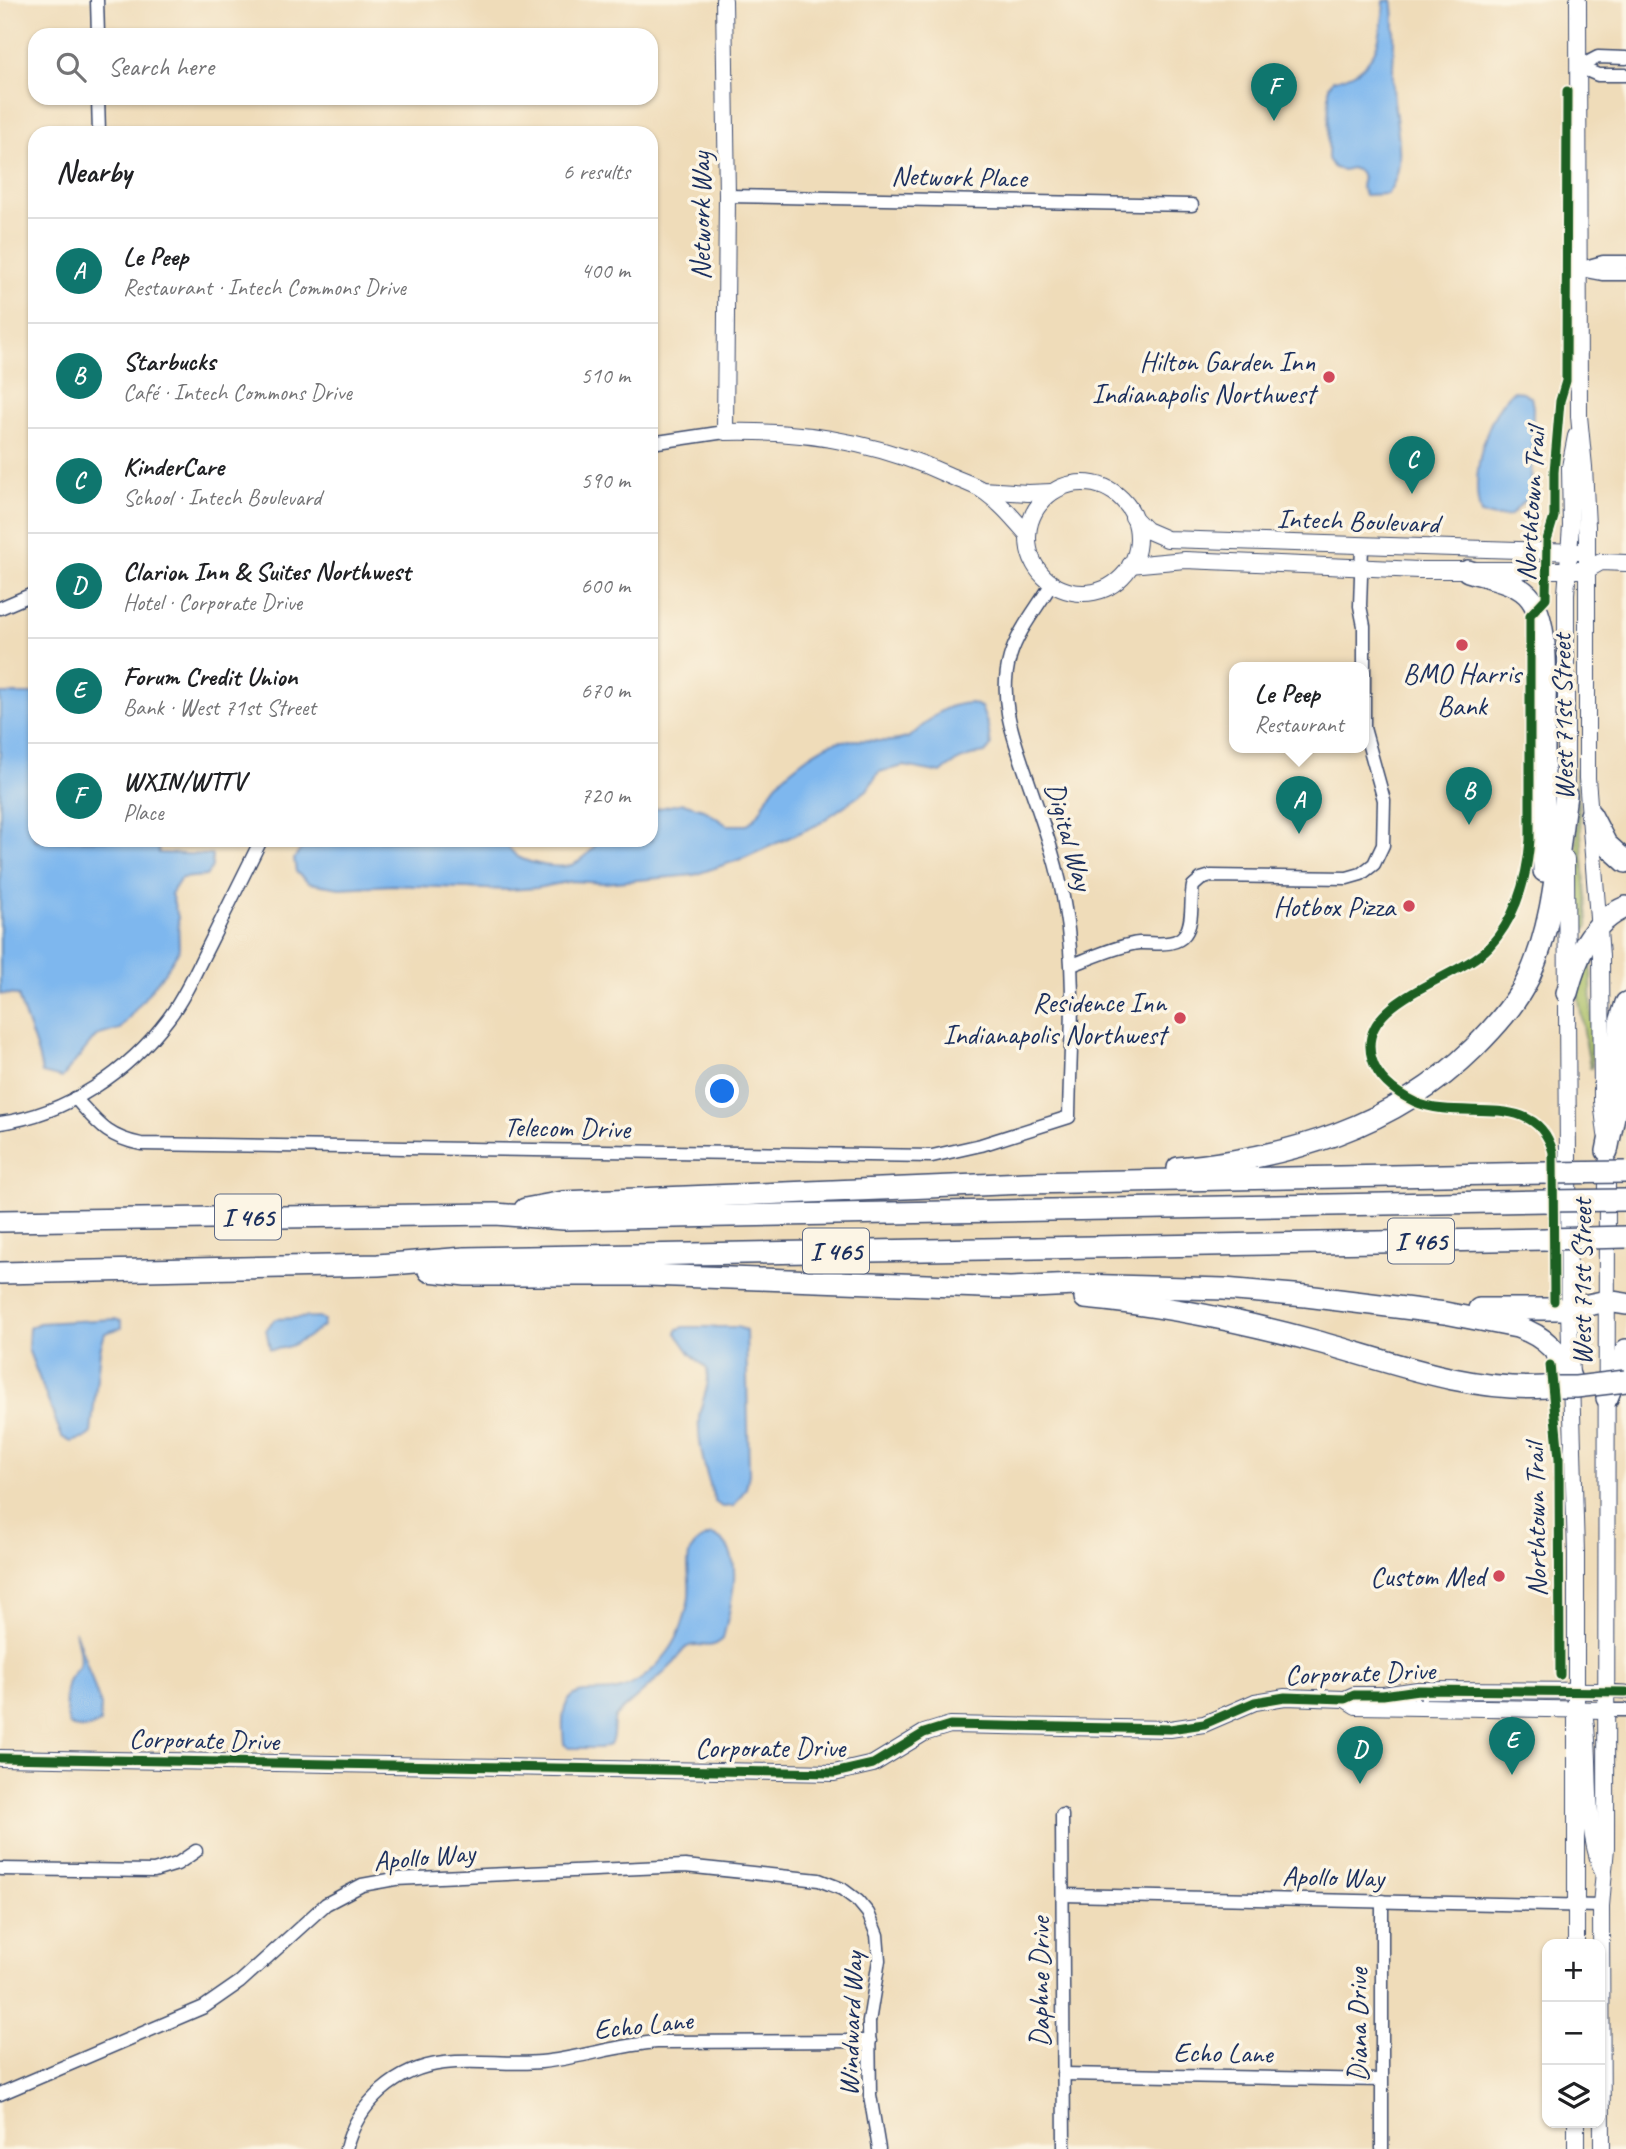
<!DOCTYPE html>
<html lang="en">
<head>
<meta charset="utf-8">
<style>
  :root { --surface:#fff; --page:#f6f6f6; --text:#202124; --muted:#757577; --line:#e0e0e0; --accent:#0f766e }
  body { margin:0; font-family:Caveat,sans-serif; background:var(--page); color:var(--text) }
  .controls { position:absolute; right:21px; bottom:21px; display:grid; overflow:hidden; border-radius:14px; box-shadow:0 2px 5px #0004 }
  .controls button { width:63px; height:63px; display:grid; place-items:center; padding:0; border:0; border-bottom:2px solid var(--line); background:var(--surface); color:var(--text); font:35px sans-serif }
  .you { position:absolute; left:723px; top:1092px; width:24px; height:24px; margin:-18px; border:5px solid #fff; border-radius:50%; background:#1a73e8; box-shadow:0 0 0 10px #1a73e833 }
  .badge { display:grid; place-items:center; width:46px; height:46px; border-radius:50%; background:var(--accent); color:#fff; font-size:23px; font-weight:700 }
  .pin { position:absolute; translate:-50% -58px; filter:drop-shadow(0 2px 4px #0008) }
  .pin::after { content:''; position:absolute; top:37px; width:24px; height:21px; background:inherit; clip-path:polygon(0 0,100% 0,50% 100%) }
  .popup { position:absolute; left:1229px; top:662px; width:140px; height:91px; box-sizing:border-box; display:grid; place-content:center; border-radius:14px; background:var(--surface); filter:drop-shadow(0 2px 5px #0005); font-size:23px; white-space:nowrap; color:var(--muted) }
  .popup b { font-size:26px; color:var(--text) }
  .popup::after { content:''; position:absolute; left:50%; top:100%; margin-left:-14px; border:14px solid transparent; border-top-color:var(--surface) }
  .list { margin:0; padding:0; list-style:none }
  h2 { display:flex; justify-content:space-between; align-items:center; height:91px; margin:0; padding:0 28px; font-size:30px }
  h2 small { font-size:23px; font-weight:400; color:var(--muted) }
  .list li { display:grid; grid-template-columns:46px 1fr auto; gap:21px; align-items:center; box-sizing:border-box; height:105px; padding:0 28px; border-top:2px solid var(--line) }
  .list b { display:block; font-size:26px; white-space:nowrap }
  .list p { margin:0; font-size:23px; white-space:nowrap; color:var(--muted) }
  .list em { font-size:23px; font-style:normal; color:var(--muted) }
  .icon { flex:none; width:38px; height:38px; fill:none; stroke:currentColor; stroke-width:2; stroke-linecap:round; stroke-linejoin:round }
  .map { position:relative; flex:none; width:1626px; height:2149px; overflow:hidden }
  .search { position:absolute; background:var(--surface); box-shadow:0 2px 5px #0004; left:28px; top:28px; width:630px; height:77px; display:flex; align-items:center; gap:18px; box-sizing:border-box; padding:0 24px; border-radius:21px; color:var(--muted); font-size:26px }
  .panel { position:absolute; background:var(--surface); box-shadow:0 2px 5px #0004; left:28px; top:126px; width:630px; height:721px; border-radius:21px }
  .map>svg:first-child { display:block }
  .green { fill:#a7bd62; stroke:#617660; stroke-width:2 }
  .water { fill:#7eb7ee; stroke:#4c73a6; stroke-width:2 }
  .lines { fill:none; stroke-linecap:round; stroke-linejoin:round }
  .street-casing { stroke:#3b496c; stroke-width:15 }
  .secondary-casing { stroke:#3b496c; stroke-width:18 }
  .highway-casing { stroke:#3b496c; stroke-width:24 }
  .street { stroke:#fff; stroke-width:12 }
  .secondary { stroke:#fff; stroke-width:16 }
  .highway { stroke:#fff; stroke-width:21 }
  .highway-bridge-casing { stroke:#3b496c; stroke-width:24; stroke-linecap:butt }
  .highway-bridge { stroke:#fff; stroke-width:21 }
  .cycleway-casing { stroke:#fcf5e5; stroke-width:13 }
  .cycleway { stroke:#1b5e20; stroke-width:9 }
  .poi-dot { fill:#d1495b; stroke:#fcf5e5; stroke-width:2.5 }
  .labels { text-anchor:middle; stroke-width:7; stroke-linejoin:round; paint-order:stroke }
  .shield { fill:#fcf5e5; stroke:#5e6a86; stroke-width:2 }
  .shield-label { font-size:26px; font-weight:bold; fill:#1b2f5e }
  .street-label { font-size:28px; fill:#1b2f5e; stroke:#fcf5e5 }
  .poi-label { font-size:28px; fill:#1b2f5e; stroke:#fcf5e5; text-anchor:end }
</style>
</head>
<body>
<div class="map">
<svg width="1626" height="2149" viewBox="0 0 1626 2149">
  <rect width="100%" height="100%" fill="#fcf5e5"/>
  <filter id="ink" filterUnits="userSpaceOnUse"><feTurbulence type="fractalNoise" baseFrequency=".0143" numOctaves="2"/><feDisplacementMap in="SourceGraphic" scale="14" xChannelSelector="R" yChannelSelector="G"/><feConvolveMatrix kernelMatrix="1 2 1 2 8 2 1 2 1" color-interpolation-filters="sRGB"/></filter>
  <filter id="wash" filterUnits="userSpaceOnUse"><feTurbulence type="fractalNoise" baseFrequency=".00686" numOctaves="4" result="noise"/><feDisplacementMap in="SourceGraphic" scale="28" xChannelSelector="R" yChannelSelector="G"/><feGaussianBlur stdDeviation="1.57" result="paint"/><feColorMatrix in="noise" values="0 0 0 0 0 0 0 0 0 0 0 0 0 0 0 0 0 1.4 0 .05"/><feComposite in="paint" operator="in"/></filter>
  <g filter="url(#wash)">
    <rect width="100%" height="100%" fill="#efdcb9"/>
    <g class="green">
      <path d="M1576 769 1588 922V926L1578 939Z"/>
      <path d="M1591 953 1592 1068H1590L1578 994 1579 983Z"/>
      <path d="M1584 1326H1589L1593 1331V1363H1580L1579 1331Z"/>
    </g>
    <g class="water">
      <path d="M1392 0C1397 29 1392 58 1393 87 1394 113 1401 138 1399 163 1398 174 1394 185 1387 194L1365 195 1361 186 1363 177 1359 171 1351 168 1344 170 1334 168 1328 159 1329 86 1333 80C1376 73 1382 39 1384 1Z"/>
      <path d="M1513 391 1523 392 1531 397 1533 407 1531 484 1528 497 1510 516 1495 517 1481 514C1469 479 1485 415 1513 391Z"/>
      <path d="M0 694H35V840H157L159 853 212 855V868L206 876 181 878 171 894 178 917 179 950 165 972 120 1029 96 1036 62 1078 42 1073C38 1045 25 1022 18 995L0 994Z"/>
      <path d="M971 703 981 707 988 726 991 746 985 753C967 756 954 761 941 773L904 766 879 772 867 790 817 825 744 858 694 875 604 883 572 881 537 888 508 890 393 885 340 888 309 883 296 872 294 859 301 849 321 846 327 840H502C507 845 512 853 518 857 531 864 560 870 574 864 585 859 593 849 599 840H651V810L683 803 703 809 727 825H747C763 812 761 807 771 791 782 774 817 747 836 742 859 736 884 746 907 738 911 736 916 732 920 728 939 712 944 705 971 703Z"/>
      <path d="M319 1317 324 1320 323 1326C309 1337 289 1351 270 1349L266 1329 275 1319Z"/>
      <path d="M115 1319 121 1321V1328L105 1333 100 1350 91 1433 85 1438 71 1442 62 1437 28 1349 29 1328 39 1323Z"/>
      <path d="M684 1327H737L746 1330 749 1474 746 1488 734 1506 722 1507 715 1502C707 1476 697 1445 699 1417 701 1401 711 1386 707 1369L690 1353 676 1333 678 1329Z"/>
      <path d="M712 1535C750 1549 729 1610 723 1639 708 1653 699 1640 687 1647 681 1650 678 1660 673 1664 654 1683 634 1699 615 1717 612 1727 615 1737 610 1745L600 1748H569L564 1744C562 1725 559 1694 585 1692 596 1691 607 1693 617 1690 638 1685 656 1668 668 1652 679 1638 684 1620 688 1603 695 1576 673 1547 712 1535Z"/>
      <path d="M75 1631 101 1706 100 1723C89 1729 80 1731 69 1725 66 1712 63 1692 69 1679 72 1674 77 1670 79 1665 82 1655 77 1641 75 1631Z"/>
    </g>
  </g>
  <g filter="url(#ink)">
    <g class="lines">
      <defs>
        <g id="street">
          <path d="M97 0 98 35"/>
          <path d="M1579 67 1598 57 1626 58"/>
          <path d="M1579 67 1598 75H1626"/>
          <path d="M98 98 99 133"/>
          <path d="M727 196 1192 205"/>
          <path d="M1578 269 1603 262H1626"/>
          <path d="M1582 270 1603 274H1626"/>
          <path d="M651 443 725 432"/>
          <path d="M1362 546 1360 606 1364 626V727"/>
          <path d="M0 608 35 593"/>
          <path d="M1072 965C1091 958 1119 945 1139 943 1153 942 1175 948 1185 934 1194 922 1190 899 1193 886L1201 879 1211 876 1347 878 1361 874 1374 864 1383 845 1384 800 1364 728"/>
          <path d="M75 1098C98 1123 106 1137 141 1144L932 1156 981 1145 1069 1117C1070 1048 1077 978 1065 909 1059 868 1044 826 1030 786 1016 744 997 702 1010 657 1018 630 1038 607 1052 583"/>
          <path d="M0 1123C67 1114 128 1072 168 1019 185 997 196 970 209 945 226 910 244 875 261 840"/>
          <path d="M1606 1691 1626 1692"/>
          <path d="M1606 1710H1626"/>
          <path d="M1062 1815 1064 2149"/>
          <path d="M0 1869 154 1871 177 1864 196 1851"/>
          <path d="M1063 1895 1601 1906"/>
          <path d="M1063 2074 1381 2080"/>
          <path d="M0 2094 204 2007 240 1982 326 1904 362 1885 395 1879 685 1866 819 1880 842 1889 858 1901 868 1913 877 1935 879 1960 869 2022 870 2095 879 2149"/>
          <path d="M346 2149C357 2103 397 2068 444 2063 476 2059 509 2065 541 2062 580 2058 618 2045 657 2042L870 2041"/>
          <path d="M1382 2149V1901"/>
        </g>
        <g id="secondary">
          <path d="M724 0 727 196 725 432C803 430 878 442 948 475 959 480 972 484 982 490 1000 502 1014 519 1028 535"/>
          <path d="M1578 0 1579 416 1584 467 1587 526V778L1601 956 1602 1101 1606 1134"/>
          <circle cx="1083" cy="538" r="55"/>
          <path d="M982 490 1028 493 1052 492"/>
          <path d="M1133 517 1146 530 1167 539 1578 552"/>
          <path d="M1130 565 1185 560 1419 570H1587L1601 562 1626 563"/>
          <path d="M1566 805V594L1571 526 1570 467 1576 436"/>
          <path d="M1566 859 1569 1309 1576 1553V1944"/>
          <path d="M1345 1699 1356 1706 1606 1710"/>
          <path d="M1585 1719C1592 1770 1583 1821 1602 1870"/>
          <path d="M0 1758 834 1773 873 1764 924 1733 950 1725 1170 1729 1204 1724 1255 1702 1285 1697 1345 1699 1354 1695H1383L1418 1690 1606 1691"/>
          <path d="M1576 2123V2149"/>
          <path d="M1602 2149 1601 1906 1606 1847 1607 1163"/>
        </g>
        <g id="highway">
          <path d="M1468 571C1487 577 1518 581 1531 599 1552 627 1544 706 1544 742 1544 785 1544 828 1544 871"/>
          <path d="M1591 815 1606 844 1626 862"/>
          <path d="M1567 993C1576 958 1590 922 1626 907"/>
          <path d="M1607 1151 1617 1101 1620 1023 1626 1003"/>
          <path d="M1178 1168C1287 1158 1394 1127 1474 1048 1495 1027 1516 1004 1529 977 1555 920 1557 856 1566 795"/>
          <path d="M525 1209 563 1202 1025 1183 1548 1173"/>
          <path d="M0 1221 495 1214 564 1219 1547 1201"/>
          <path d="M429 1271 466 1275H648L1010 1288 1076 1285 1224 1289 1306 1296 1445 1313 1517 1327C1543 1335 1562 1353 1571 1380"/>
          <path d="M0 1273 378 1265 465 1258 1547 1239"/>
          <path d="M1085 1298C1161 1305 1237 1320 1311 1340 1386 1360 1466 1392 1545 1387"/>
          <path d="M1479 1309H1569L1607 1301 1626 1304"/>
          <path d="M1607 1398 1626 1350"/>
        </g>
      </defs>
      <use href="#street" class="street-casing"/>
      <use href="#secondary" class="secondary-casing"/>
      <use href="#highway" class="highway-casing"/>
      <use href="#street" class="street"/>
      <use href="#secondary" class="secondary"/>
      <use href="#highway" class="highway"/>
      <defs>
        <g id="highway-bridge">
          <path d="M1548 1173 1626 1172"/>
          <path d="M1547 1201 1626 1200"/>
          <path d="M1547 1239 1626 1237"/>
          <path d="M1545 1387H1576L1626 1381"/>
        </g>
      </defs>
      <use href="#highway-bridge" class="highway-bridge-casing"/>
      <use href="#highway-bridge" class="highway-bridge"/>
      <defs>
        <g id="cycleway">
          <path d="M1554 1301 1553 1152C1536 1088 1462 1123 1415 1102 1396 1093 1378 1080 1372 1059 1354 1000 1458 980 1489 947 1516 918 1527 878 1530 840V615L1546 598 1547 540 1554 517V472L1560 401 1566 381 1567 91"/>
          <path d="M1550 1365 1559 1458 1560 1675"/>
          <path d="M0 1758 834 1773 873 1764 924 1733 950 1725 1170 1729 1204 1724 1255 1702 1285 1697 1345 1699 1354 1695H1383L1418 1690 1626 1692"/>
        </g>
      </defs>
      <use href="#cycleway" class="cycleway-casing"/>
      <use href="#cycleway" class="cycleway"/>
    </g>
  </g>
  <g class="poi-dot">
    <circle cx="1329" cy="377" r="7"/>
    <circle cx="1462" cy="645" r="7"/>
    <circle cx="1409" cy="906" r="7"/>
    <circle cx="1180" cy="1018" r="7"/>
    <circle cx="1499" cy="1576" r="7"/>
  </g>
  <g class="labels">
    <g class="shield">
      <rect x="215" y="1194.5" width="66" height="45" rx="5"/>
      <rect x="1388" y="1218.5" width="66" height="45" rx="5"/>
      <rect x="803" y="1228.5" width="66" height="45" rx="5"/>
    </g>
    <g class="shield-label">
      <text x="248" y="1226">I 465</text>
      <text x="1421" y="1250">I 465</text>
      <text x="836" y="1260">I 465</text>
    </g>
    <g class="street-label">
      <text transform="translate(959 176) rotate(1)" y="10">Network Place</text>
      <text transform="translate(700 216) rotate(-90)" y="10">Network Way</text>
      <text transform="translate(1530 504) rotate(-86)" y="10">Northtown Trail</text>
      <text transform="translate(1358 520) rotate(2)" y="10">Intech Boulevard</text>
      <text transform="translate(1562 717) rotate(-91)" y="10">West 71st Street</text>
      <text transform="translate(1070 836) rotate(74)" y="10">Digital Way</text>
      <text transform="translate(567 1127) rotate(1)" y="10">Telecom Drive</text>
      <text transform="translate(1581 1282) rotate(-90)" y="10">West 71st Street</text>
      <text transform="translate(1535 1520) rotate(-91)" y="10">Northtown Trail</text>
      <text transform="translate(1360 1672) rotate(-2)" y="10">Corporate Drive</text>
      <text transform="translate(204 1739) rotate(1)" y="10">Corporate Drive</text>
      <text x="770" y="1757">Corporate Drive</text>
      <text transform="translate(424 1856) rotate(-5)" y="10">Apollo Way</text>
      <text transform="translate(1333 1876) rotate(1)" y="10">Apollo Way</text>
      <text transform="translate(1039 1982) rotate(-90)" y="10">Daphne Drive</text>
      <text transform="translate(643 2024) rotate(-6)" y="10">Echo Lane</text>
      <text transform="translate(850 2024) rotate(-88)" y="10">Windward Way</text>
      <text transform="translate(1357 2025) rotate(-90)" y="10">Diana Drive</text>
      <text transform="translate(1223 2052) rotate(1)" y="10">Echo Lane</text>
    </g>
    <g class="poi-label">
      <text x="1315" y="371">Hilton Garden Inn<tspan x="1315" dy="32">Indianapolis Northwest</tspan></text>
      <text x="1462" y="683" text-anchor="middle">BMO Harris<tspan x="1462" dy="32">Bank</tspan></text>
      <text x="1395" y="916">Hotbox Pizza</text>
      <text x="1166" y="1012">Residence Inn<tspan x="1166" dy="32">Indianapolis Northwest</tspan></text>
      <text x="1485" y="1586">Custom Med</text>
    </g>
  </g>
</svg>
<div class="controls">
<button>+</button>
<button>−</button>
<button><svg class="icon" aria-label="layers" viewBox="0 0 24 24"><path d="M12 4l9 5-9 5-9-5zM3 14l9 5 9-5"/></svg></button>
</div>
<div class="you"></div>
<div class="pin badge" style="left:1299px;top:834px">A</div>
<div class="popup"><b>Le Peep</b>Restaurant</div>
<div class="pin badge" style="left:1469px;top:825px">B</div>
<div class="pin badge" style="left:1412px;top:494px">C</div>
<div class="pin badge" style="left:1360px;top:1784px">D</div>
<div class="pin badge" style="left:1512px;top:1775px">E</div>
<div class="pin badge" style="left:1274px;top:121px">F</div>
<div class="search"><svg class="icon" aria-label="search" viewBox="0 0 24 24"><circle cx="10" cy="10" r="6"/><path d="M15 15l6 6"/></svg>Search here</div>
<section class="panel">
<h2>Nearby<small>6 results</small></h2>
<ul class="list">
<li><span class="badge">A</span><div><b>Le Peep</b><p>Restaurant · Intech Commons Drive</p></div><em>400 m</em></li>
<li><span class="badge">B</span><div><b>Starbucks</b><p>Café · Intech Commons Drive</p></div><em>510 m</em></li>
<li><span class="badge">C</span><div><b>KinderCare</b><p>School · Intech Boulevard</p></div><em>590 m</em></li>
<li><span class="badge">D</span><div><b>Clarion Inn &amp; Suites Northwest</b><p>Hotel · Corporate Drive</p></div><em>600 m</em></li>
<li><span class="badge">E</span><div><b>Forum Credit Union</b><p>Bank · West 71st Street</p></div><em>670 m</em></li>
<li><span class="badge">F</span><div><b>WXIN/WTTV</b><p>Place</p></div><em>720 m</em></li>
</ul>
</section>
</div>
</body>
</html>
